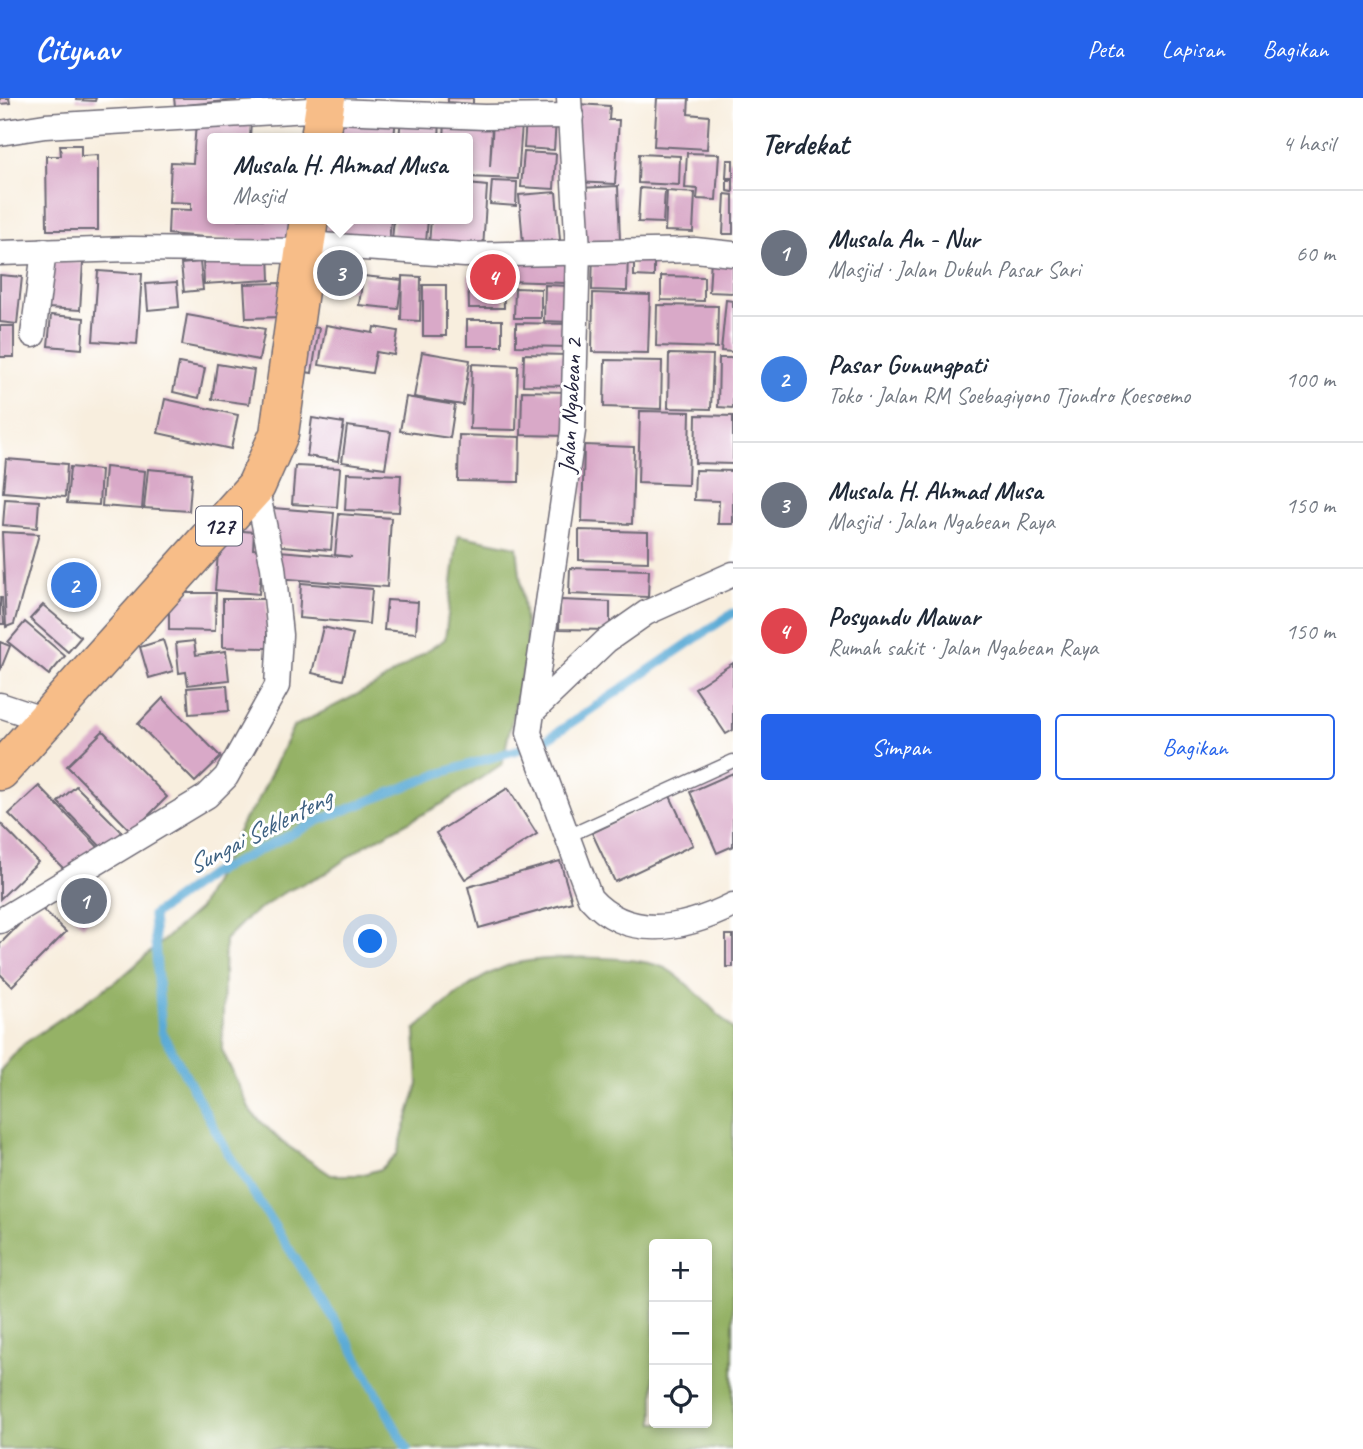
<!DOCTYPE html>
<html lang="id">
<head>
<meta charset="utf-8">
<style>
  :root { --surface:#fff; --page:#f6f6f7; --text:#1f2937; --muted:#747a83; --line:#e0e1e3; --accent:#2563eb }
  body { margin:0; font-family:Caveat,sans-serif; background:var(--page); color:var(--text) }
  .controls { position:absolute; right:21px; bottom:21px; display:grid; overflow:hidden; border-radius:7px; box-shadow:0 4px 10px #0003 }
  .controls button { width:63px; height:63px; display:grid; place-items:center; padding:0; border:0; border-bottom:2px solid var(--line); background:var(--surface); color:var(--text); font:35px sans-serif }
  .you { position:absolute; left:371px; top:844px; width:24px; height:24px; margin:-18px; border:5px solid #fff; border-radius:50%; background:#1a73e8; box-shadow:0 0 0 10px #1a73e833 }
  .badge { display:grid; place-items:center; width:46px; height:46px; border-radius:50%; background:var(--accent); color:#fff; font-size:23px; font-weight:700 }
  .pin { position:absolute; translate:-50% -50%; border:4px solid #fff; box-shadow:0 2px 7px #0006 }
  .popup { position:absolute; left:207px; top:35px; width:266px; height:91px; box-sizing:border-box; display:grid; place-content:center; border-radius:7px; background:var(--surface); filter:drop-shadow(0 2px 5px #0005); font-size:23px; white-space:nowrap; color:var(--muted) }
  .popup b { font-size:26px; color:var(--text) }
  .popup::after { content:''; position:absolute; left:50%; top:100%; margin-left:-14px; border:14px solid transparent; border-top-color:var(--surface) }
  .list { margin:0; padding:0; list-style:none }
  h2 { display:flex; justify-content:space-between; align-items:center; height:91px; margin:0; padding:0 28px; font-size:30px }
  h2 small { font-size:23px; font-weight:400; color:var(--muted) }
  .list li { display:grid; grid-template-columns:46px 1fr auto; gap:21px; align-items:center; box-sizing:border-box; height:126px; padding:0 28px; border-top:2px solid var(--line) }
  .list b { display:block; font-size:26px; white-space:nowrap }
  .list p { margin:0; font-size:23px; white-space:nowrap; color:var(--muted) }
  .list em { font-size:23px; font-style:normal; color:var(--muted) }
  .actions { display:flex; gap:14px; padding:21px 28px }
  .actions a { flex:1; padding:16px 0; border:2px solid var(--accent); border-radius:7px; text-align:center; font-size:24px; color:var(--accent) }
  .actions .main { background:var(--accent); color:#fff }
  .icon { flex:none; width:38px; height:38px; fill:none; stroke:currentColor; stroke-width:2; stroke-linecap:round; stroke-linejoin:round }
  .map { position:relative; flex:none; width:733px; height:1351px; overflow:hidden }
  header { display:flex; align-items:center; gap:42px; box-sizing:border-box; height:98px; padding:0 35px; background:var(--accent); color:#fff }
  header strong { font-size:33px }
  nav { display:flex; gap:38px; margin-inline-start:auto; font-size:24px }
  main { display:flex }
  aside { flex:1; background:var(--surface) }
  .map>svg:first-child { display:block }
  .forest { fill:#95b266; stroke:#5c6a50; stroke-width:2; fill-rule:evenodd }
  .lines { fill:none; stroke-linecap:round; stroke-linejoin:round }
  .stream { stroke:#5cabd6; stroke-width:9 }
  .building { fill:#d9a9c8 }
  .service-casing { stroke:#6d6974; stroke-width:15 }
  .minor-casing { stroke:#6d6974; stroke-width:27 }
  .primary-casing { stroke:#6d6974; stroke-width:41 }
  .service { stroke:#fff; stroke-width:12 }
  .minor { stroke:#fff; stroke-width:24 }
  .primary { stroke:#f7bd88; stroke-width:38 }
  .labels { text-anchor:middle; stroke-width:6; stroke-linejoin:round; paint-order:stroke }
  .shield { fill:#fff; stroke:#646476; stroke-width:2 }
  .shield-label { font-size:23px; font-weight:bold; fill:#22223b }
  .street-label { font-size:24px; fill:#22223b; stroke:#fff }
  .water-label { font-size:26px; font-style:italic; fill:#3c6081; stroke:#fff }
</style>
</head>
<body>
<header>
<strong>Citynav</strong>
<nav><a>Peta</a><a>Lapisan</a><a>Bagikan</a></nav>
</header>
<main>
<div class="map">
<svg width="733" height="1351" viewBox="0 0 733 1351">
  <rect width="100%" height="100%" fill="#fff"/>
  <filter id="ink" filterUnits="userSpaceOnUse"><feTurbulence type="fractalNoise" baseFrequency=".0143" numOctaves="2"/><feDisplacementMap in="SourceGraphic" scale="14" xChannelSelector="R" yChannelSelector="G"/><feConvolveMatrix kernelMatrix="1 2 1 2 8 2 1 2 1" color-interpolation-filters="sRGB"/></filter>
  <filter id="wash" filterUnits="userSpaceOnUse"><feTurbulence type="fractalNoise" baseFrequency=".00686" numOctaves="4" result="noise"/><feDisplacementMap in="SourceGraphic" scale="28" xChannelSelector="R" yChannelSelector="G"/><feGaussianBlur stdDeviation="1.57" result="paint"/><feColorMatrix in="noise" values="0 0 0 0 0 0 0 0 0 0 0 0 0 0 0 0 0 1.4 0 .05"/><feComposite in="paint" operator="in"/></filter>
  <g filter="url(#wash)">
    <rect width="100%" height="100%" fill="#f8eede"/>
    <path class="forest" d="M458 437 517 449 528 550 502 666 442 706 364 748 326 775 283 795 247 820 225 842 222 952 251 1014 282 1044 331 1077H360L381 1071 397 1056 418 986 415 932C442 908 472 881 507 868 537 857 644 855 670 873 693 888 713 913 733 931V1351H0V973L22 947 123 878 199 811 245 720 256 707 293 629 376 587 445 541ZM654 1146H707V1325H654Z"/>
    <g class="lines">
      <path class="stream" d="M407 1351 349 1244 229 1057 162 934 153 817 209 777 320 722 438 676 543 644 733 515"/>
    </g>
    <g id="blocks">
      <g class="building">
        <path d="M0 0H9L10 5 0 6Z"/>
        <path d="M76 0H96L95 3 76 2Z"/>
        <path d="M174 0H236V2L175 8Z"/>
        <path d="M448 0H473V6L448 4Z"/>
        <path d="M657 0H689L688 16 709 18 707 51 654 48Z"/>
        <path d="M577 6 610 8 609 22H619L615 86 576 84Z"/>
        <path d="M334 15 396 19 394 40H333Z"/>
        <path d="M526 20 556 22 554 52 524 50Z"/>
        <path d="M401 21 440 23 439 40H399Z"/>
        <path d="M251 22 250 40H212V121H293L291 146 168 136 169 111 191 112V105L169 104 171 64 193 65 196 25Z"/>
        <path d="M445 24 492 27 490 69 493 24 522 26 518 81 468 79V40H444Z"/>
        <path d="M60 47H81V58L98 57V132H47L46 58H61Z"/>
        <path d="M524 54 556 56 554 91 521 89Z"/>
        <path d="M687 55 719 56 716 102 697 101 698 91 685 90Z"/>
        <path d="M639 56 680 58 679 87 638 85Z"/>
        <path d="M727 62H733V80H726Z"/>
        <path d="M727 82H733V94L727 93Z"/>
        <path d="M492 83 517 84 516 108 490 106Z"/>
        <path d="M468 86 487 88 483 151 429 147 431 121H468Z"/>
        <path d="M618 88 620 143 582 144 580 90Z"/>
        <path d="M640 90 665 92 663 125 638 124Z"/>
        <path d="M667 93 695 95 693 134 665 133Z"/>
        <path d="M556 94 560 142 523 145 519 97Z"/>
        <path d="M725 96 733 97V136H723Z"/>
        <path d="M326 121H391L389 145 325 141Z"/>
        <path d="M394 121H428L426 144 392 142Z"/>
        <path d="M593 152 628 153 627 193 592 192Z"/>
        <path d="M634 155H654V179L634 178Z"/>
        <path d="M269 156 270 182 204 186 203 158Z"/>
        <path d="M324 157 359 160 356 193 321 190Z"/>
        <path d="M711 160 733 161V195L709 194Z"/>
        <path d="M506 162 566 164V185L506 183Z"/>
        <path d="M51 163 83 165 80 212 48 210Z"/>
        <path d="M200 164 203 192 184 194 181 166Z"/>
        <path d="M98 173 142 176 137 246 93 243Z"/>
        <path d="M503 176 504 210H469L468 177Z"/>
        <path d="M0 177 22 179 17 226 0 224Z"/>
        <path d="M363 178 402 182 398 211 359 207Z"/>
        <path d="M402 178 421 179 420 223 401 222Z"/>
        <path d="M661 178 704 179V203L661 202Z"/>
        <path d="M177 184 179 209 148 212 146 186Z"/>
        <path d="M280 185 281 219 246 220 244 186Z"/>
        <rect x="423" y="187" width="23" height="51"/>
        <path d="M545 187 570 188 569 224 544 223Z"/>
        <path d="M515 190 541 191V220H514Z"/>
        <path d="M593 195 650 197 648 255 592 254Z"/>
        <path d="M726 202 733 203V254L721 253Z"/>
        <path d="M657 207 718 208 717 250 656 248Z"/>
        <path d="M51 217 84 220 82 251 48 248Z"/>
        <path d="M187 217 265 231 259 262 182 247Z"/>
        <rect x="467" y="222" width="35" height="26"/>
        <path d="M516 225 570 226V249L516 248Z"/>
        <path d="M300 227 319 230 312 275 293 272Z"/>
        <path d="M326 227 373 235 374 229 398 233 394 257 376 254 372 275 319 267Z"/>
        <rect x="0" y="228" width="14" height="31"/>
        <path d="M422 254 470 262 463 307 414 299Z"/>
        <path d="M524 256 569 257 568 288 523 287Z"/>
        <path d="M669 256 713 257 711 311 668 310Z"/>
        <path d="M719 260H733V310L718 309Z"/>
        <path d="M605 262 662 263 661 311 604 309Z"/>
        <path d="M179 265 205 270 199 300 173 294Z"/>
        <path d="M217 266 254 272 249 306 212 301Z"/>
        <path d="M472 266 518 268 516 332 470 331Z"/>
        <path d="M522 293 569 294 568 338 521 337Z"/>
        <path d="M406 299 455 307 450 340 400 333Z"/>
        <path d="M165 301 238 317 231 351 158 335Z"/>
        <path d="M640 313 690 314 688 387 638 385Z"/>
        <path d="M696 317 733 318V366L695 365Z"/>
        <path d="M312 320 344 325 338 363 307 358Z"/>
        <path d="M347 328 391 334 385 370 342 364Z"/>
        <path d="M459 337 520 339 519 384 458 383Z"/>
        <path d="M584 347 634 349 632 426 582 424Z"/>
        <path d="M6 361 67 366 65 399 3 394Z"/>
        <path d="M295 368 340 370 337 409 292 406Z"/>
        <path d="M70 369 101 372 99 407 67 405Z"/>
        <path d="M105 369 145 373 142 411 102 408Z"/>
        <path d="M148 371 192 375 189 413 144 410Z"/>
        <path d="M695 372 733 373V426H718L719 403 694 402Z"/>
        <path d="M347 375 401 377 399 414 345 412Z"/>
        <path d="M5 401 39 403 37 430 3 427Z"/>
        <path d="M273 410 334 415 331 452 270 447Z"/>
        <path d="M339 416 391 420 387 489 277 480 279 453 352 459 335 457Z"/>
        <path d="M220 431 254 434 253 451 263 452 259 496 215 492Z"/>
        <path d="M579 432 648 434V464L579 462Z"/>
        <path d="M2 434 39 436 14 526 6 529Z"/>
        <path d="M570 470 649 472 648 499 569 496Z"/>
        <path d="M301 485 372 491 369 526 299 520Z"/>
        <path d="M169 495H216L215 533 169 532Z"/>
        <path d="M0 500H2L4 526H0Z"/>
        <path d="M223 501H267V550L223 549Z"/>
        <path d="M387 502 418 504 416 535 384 532Z"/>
        <path d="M560 502 610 504V532L559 531Z"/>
        <path d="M43 507 81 539 68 554 30 521Z"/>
        <path d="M25 524 65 558 49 577 8 544Z"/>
        <path d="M323 529 353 536 343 582 312 575Z"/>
        <path d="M163 542 173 573 149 580 140 549Z"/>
        <path d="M194 543 196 557 226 553 229 582 188 587 186 574 179 575 176 545Z"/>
        <path d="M0 544 10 548 0 573Z"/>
        <path d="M733 565V632L726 636 695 590Z"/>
        <path d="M227 587 229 613 189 616 187 590Z"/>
        <path d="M163 600 221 659 195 684 138 626Z"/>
        <path d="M103 633 167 699 132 734 67 668Z"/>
        <path d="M733 675V748L717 755 690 694Z"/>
        <path d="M39 688 99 750 70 777 9 716Z"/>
        <path d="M76 688 122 734 104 752 58 704Z"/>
        <path d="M508 690 537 736 465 781 436 735Z"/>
        <path d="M670 698 693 747 615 784 592 735Z"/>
        <path d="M0 725 38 764 0 801Z"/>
        <path d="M560 763 572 804 479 830 468 789Z"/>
        <path d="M86 778 110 801 83 828 59 805Z"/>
        <path d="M38 807 66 834 12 888 0 876V846Z"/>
        <rect x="726" y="837" width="7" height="32"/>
      </g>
    </g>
  </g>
  <g filter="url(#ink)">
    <use href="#blocks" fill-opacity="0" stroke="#6d6974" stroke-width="2"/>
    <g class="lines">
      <defs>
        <path id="service" d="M566 739 733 663"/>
        <g id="minor">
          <path d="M569 0 578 152 573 333 529 635 590 800C629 844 685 831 733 807"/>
          <path d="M312 12 485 19 571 18"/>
          <path d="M0 35 45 28 309 12"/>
          <path d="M306 146 465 157 695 152 733 156"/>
          <path d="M0 155 130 151 305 153"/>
          <path d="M33 237 44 153"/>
          <path d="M0 607 45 622"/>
          <path d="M532 614 606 543 646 515 733 476"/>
          <path d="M0 823 207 698 226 679 277 588 280 537 273 469 256 388"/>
        </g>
        <g id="primary">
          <path d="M320 40 326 0"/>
          <path d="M0 673 256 388 279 336 309 121"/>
        </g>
      </defs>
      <use href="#service" class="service-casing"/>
      <use href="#minor" class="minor-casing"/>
      <use href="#primary" class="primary-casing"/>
      <use href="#service" class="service"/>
      <use href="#minor" class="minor"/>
      <use href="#primary" class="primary"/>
    </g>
  </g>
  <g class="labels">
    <rect class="shield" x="196" y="408.5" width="46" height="39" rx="5"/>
    <g class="shield-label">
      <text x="219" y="436">127</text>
    </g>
    <g class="street-label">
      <text transform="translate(570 308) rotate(-87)" y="8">Jalan Ngabean 2</text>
    </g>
    <g class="water-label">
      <text transform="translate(259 733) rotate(-27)" y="9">Sungai Seklenteng</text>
    </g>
  </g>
</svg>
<div class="controls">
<button>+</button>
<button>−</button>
<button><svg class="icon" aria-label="locate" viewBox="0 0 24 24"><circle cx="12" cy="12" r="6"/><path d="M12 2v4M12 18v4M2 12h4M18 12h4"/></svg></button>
</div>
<div class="you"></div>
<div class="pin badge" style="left:84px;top:803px;background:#6b7280">1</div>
<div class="pin badge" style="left:74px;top:487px;background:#3f7fe0">2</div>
<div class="pin badge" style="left:340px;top:175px;background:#6b7280">3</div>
<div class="popup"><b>Musala H. Ahmad Musa</b>Masjid</div>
<div class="pin badge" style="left:493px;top:179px;background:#e0444e">4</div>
</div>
<aside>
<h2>Terdekat<small>4 hasil</small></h2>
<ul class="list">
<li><span class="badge" style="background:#6b7280">1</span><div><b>Musala An - Nur</b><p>Masjid · Jalan Dukuh Pasar Sari</p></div><em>60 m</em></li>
<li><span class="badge" style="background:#3f7fe0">2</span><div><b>Pasar Gunungpati</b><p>Toko · Jalan RM Soebagiyono Tjondro Koesoemo</p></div><em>100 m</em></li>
<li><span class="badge" style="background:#6b7280">3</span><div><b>Musala H. Ahmad Musa</b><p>Masjid · Jalan Ngabean Raya</p></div><em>150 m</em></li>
<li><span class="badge" style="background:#e0444e">4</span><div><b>Posyandu Mawar</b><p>Rumah sakit · Jalan Ngabean Raya</p></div><em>150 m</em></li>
</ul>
<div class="actions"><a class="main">Simpan</a><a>Bagikan</a></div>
</aside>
</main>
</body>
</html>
